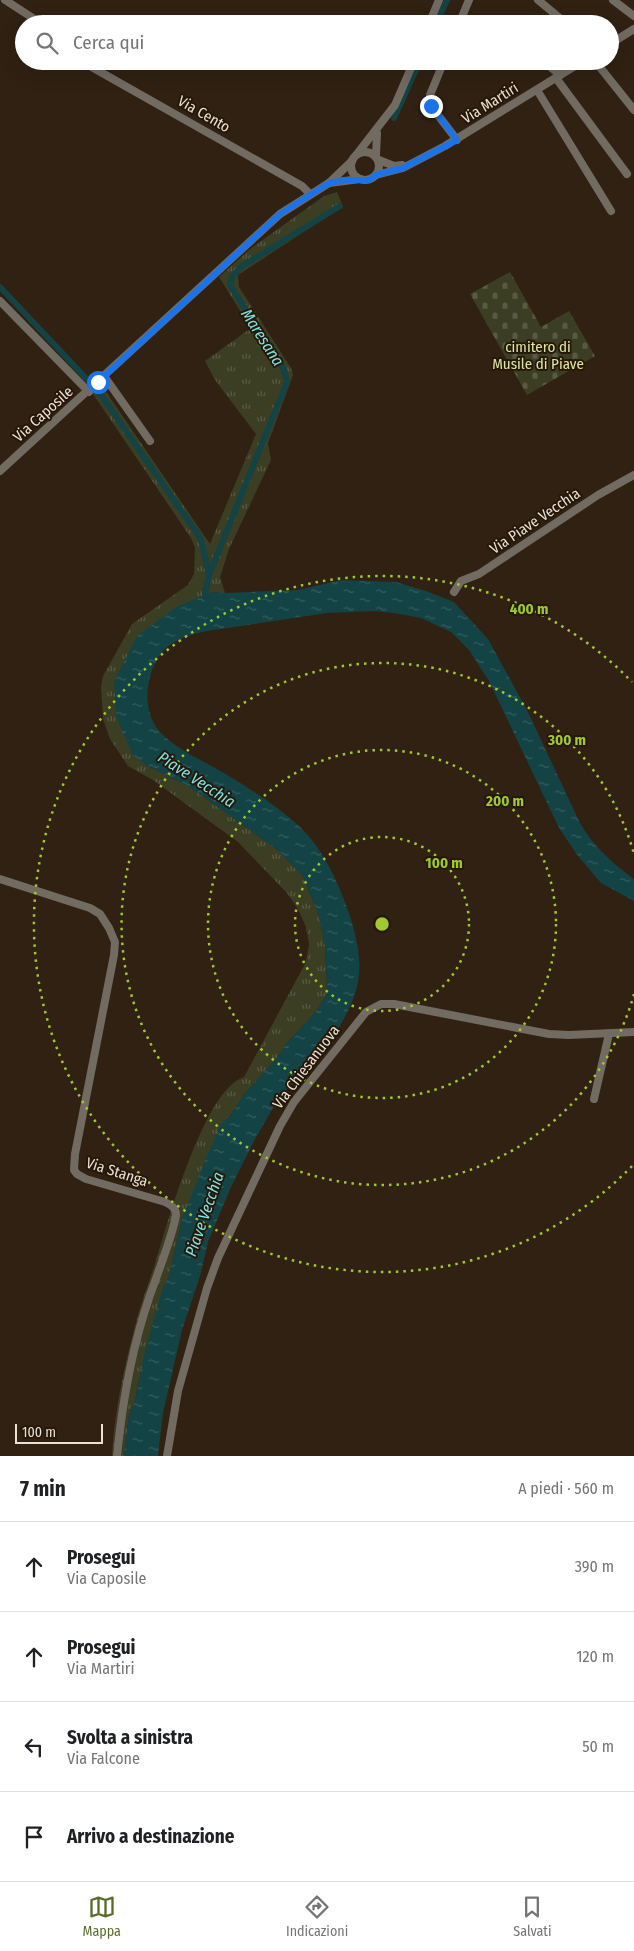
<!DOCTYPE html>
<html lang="it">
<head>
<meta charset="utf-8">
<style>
  :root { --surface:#fff; --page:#f2f2f2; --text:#202124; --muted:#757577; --line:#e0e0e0; --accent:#596d29 }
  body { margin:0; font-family:"Fira Sans Condensed",sans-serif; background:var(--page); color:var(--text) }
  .scale { position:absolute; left:15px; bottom:12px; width:88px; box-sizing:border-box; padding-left:5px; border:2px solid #eae0d6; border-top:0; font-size:14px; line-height:18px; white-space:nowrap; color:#eae0d6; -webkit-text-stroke:4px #261809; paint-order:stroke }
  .stop { position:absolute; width:15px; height:15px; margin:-11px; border:4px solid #1a73e8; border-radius:50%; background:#fff }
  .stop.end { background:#1a73e8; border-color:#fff; box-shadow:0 1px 5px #0008 }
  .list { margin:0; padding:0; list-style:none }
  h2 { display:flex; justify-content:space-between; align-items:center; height:65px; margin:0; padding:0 20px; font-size:21px }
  h2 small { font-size:16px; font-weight:400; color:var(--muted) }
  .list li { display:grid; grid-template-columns:32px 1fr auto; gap:15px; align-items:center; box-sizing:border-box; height:90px; padding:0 20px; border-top:1px solid var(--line) }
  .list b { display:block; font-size:19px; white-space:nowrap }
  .list p { margin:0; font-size:16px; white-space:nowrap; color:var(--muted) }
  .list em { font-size:16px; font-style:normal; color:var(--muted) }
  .icon { flex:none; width:28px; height:28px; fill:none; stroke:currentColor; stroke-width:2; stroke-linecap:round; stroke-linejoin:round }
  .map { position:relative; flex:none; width:634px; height:1456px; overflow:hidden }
  .search { position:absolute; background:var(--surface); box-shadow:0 5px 20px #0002; left:15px; right:15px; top:15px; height:55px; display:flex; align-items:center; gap:12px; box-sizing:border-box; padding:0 18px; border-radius:28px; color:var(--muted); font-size:19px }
  .sheet { height:425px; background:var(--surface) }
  nav { display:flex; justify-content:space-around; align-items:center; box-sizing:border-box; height:70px; border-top:1px solid var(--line); background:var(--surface); font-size:14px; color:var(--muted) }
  nav a { display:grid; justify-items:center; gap:2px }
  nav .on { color:var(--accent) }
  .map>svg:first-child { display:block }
  .grass { fill:url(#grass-tufts) }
  .cemetery { fill:url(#cemetery-stones) }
  .water { fill:url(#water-ripples) }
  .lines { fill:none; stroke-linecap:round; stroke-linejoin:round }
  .canal { stroke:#134345; stroke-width:6 }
  .minor { stroke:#716b62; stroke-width:8 }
  .route { stroke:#1a73e8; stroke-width:6 }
  .ring { fill:none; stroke:#9eca2f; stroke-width:2.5; stroke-dasharray:2.5 5 }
  .labels { text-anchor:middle; stroke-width:4; stroke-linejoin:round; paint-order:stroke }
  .street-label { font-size:15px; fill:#eae0d6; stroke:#261809 }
  .park-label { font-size:15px; fill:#dde49c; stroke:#261809 }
  .water-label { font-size:16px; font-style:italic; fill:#80e3e5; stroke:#261809 }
  .centre { fill:#9eca2f; stroke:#261809; stroke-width:2.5 }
  .ring-label { font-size:15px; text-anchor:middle; font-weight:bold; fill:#9eca2f; stroke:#261809; stroke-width:4; stroke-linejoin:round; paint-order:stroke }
</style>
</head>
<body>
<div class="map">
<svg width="634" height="1456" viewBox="0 0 634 1456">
  <defs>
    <pattern id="grass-tufts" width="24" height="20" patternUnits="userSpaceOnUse" patternTransform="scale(1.25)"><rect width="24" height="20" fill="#3c3e24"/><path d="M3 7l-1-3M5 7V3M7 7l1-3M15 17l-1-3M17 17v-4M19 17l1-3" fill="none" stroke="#585a43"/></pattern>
    <pattern id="cemetery-stones" width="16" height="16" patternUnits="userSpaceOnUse" patternTransform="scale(1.25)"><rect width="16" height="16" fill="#3c3e24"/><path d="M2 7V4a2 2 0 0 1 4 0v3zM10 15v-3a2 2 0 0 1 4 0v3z" fill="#585a43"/></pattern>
    <pattern id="water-ripples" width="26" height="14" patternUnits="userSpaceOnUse" patternTransform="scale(1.25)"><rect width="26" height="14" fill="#134345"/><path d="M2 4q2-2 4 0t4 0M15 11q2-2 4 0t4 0" fill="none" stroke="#365e5f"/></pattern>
  </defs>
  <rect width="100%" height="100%" fill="#302112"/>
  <path class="grass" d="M337 192 342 204 340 208 238 275 239 287 291 368 293 375 268 443 271 460 229 549 220 577 225 593 211 592 121 668 114 682 146 765 190 787 279 851 303 876 319 916 325 946 327 994 315 1013 287 1043 277 1058 245 1093 230 1116 222 1124 182 1219 169 1276 163 1288 138 1384 135 1401 129 1415 124 1456H112C114 1413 124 1368 135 1326 140 1305 148 1285 155 1264 167 1225 204 1089 244 1077L306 962 309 944 306 927 298 909 287 893 238 842 153 780 128 766 110 739 103 719 101 687 103 676 132 624 188 585 194 574 195 548 191 538 93 394 102 386 210 544 256 434 215 380 205 361 251 328 219 277 250 249 324 196Z"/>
  <path class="cemetery" d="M510 272 541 327 569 311 595 356 527 395 470 294Z"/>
  <path class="water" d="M341 580 396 582 426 591 454 602 488 639 527 710 580 823C594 847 612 863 634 879V901L601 883 578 856 559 828 489 681 469 650 451 632 421 618 394 613 374 611 327 613 207 631C192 634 174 639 163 651 145 672 141 711 160 732 177 750 202 760 224 773 249 788 276 805 298 825 324 849 339 884 350 916 365 966 363 987 337 1031L277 1101 254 1141 231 1187 208 1242 200 1276 182 1330 163 1413 158 1456H124L129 1415 135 1401 145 1351 163 1288 169 1276 182 1219 204 1163 221 1124 230 1116 245 1093 277 1058 287 1043 315 1013 327 994 326 965 325 946 319 916 303 876 279 851 190 787 146 765 132 754 116 716 114 682 137 636 176 607 211 592 225 593 298 590Z"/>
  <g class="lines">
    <g class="canal">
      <path d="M436 24 447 0"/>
      <path d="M394 118 420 61"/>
      <path d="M0 287 99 392 201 539 209 575 205 592 208 602"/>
      <path d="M209 575 287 382 284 370 230 285 232 277 241 267 340 206"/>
    </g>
    <g class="minor">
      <path d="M5 0 42 24"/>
      <path d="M538 0 567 24"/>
      <path d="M613 0 634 16"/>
      <path d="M493 23 494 24"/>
      <path d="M429 24 439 0"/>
      <path d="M459 24 469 0"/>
      <path d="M610 44 634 29"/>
      <path d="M81 61 302 186 310 194"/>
      <path d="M444 61 430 95 431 106 457 140"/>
      <path d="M543 61 560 75"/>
      <path d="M595 61 634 110"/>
      <path d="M556 78 627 174"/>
      <path d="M537 90 611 211"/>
      <circle cx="365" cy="166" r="14"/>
      <path d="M357 154 395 105 414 61"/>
      <path d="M376 155 377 133"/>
      <path d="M379 160 394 166 402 165"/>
      <path d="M376 175 403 168 445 146 583 61"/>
      <path d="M329 183 360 179"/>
      <path d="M0 301 89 392"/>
      <path d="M104 376 150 441"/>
      <path d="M0 471 280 214 329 183 352 161"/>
      <path d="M454 592 461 581 479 574 598 495 634 475"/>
      <path d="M0 879 90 908 100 914 109 928 115 942 114 955 75 1154 74 1170 77 1174 86 1179 165 1202C171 1205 176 1208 176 1215 175 1223 172 1231 170 1238 164 1257 157 1276 150 1295 133 1344 122 1405 117 1456"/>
      <path d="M594 1099 609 1034"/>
      <path d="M167 1456 178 1391 207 1288 218 1258 280 1126 294 1102 366 1012 381 1004H394L549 1034 569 1035 634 1032"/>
    </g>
  </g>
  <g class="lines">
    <path class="route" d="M98 382 280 214 329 183 347 180H369L376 175 403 168 457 140 431 106"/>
  </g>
  <g class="ring">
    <circle cx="382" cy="924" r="87"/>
    <circle cx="382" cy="924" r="174"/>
    <path d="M634 994A261 261 0 1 1 634 854"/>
    <path d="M632 1166A348 348 0 1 1 632 682"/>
  </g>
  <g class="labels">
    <g class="street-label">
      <text transform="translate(490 103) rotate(-32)" y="5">Via Martiri</text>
      <text transform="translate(204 114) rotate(30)" y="5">Via Cento</text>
      <text transform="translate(43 414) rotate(-42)" y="5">Via Caposile</text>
      <text transform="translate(535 521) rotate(-34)" y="5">Via Piave Vecchia</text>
      <text transform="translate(306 1067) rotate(-53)" y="5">Via Chiesanuova</text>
      <text transform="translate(117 1172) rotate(18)" y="5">Via Stanga</text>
    </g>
    <g class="park-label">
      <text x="538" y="352">cimitero di<tspan x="538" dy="17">Musile di Piave</tspan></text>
    </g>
    <g class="water-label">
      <text transform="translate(263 337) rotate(57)" y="6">Maresana</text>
      <text transform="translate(197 779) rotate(33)" y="6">Piave Vecchia</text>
      <text transform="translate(204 1214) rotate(-71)" y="6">Piave Vecchia</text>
    </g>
  </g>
  <circle cx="382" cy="924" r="8" class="centre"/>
  <g class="ring-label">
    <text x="529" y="614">400 m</text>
    <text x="567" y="745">300 m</text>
    <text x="505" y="806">200 m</text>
    <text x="444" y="868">100 m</text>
  </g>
</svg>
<div class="scale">100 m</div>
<div class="stop" style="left:98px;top:382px"></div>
<div class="stop end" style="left:431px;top:106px"></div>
<div class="search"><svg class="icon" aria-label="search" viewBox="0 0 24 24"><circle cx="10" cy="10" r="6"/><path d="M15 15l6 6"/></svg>Cerca qui</div>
</div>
<section class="sheet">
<h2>7 min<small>A piedi · 560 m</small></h2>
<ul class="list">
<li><svg class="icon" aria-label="ahead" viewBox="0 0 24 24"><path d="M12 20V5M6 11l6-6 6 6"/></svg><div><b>Prosegui</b><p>Via Caposile</p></div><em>390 m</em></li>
<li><svg class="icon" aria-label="ahead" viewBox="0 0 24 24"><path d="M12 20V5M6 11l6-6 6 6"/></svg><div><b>Prosegui</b><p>Via Martiri</p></div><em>120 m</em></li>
<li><svg class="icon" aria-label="left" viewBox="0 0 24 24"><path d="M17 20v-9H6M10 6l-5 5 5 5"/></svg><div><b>Svolta a sinistra</b><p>Via Falcone</p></div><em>50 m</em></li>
<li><svg class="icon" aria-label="arrive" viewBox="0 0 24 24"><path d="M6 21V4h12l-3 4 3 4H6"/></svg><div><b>Arrivo a destinazione</b></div></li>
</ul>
</section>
<nav>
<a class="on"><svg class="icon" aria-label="map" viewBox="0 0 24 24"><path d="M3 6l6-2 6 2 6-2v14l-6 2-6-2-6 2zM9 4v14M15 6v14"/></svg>Mappa</a>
<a><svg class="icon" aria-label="directions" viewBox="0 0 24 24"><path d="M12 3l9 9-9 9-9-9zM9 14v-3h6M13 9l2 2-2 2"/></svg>Indicazioni</a>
<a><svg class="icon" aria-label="saved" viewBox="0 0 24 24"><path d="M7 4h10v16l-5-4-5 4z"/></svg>Salvati</a>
</nav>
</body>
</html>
